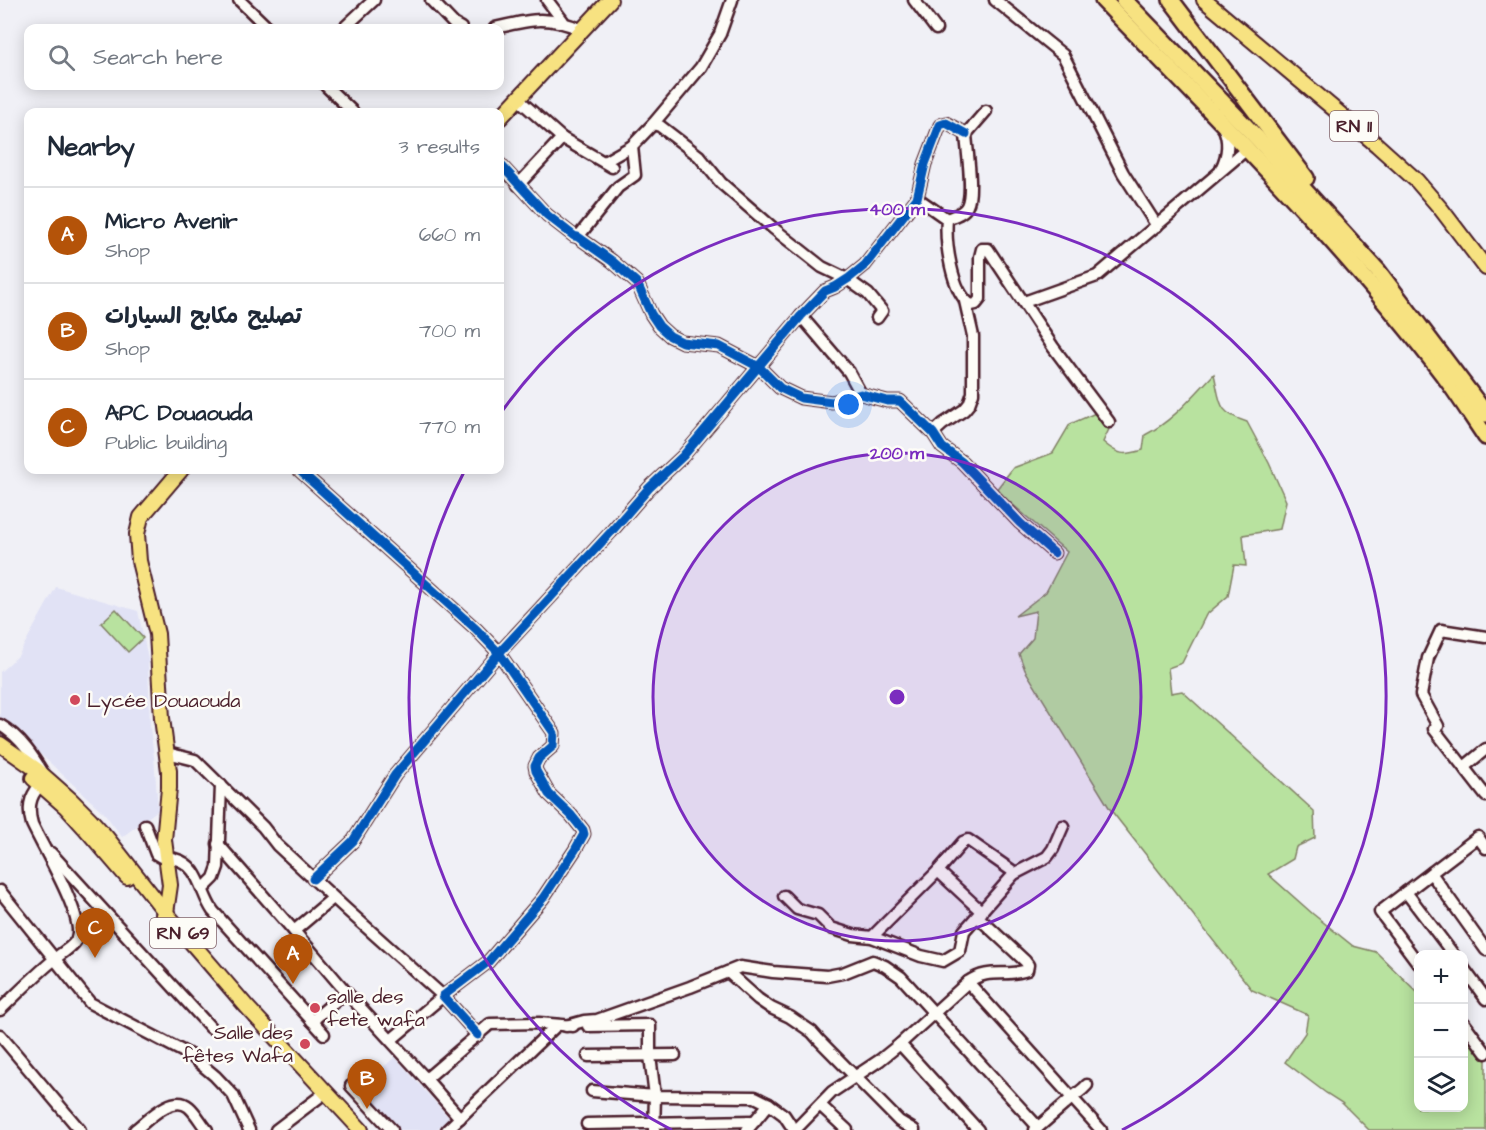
<!DOCTYPE html>
<html lang="en">
<head>
<meta charset="utf-8">
<style>
  :root { --surface:#fff; --page:#f2f2f3; --text:#1f2937; --muted:#747a83; --line:#e0e1e3; --accent:#b45309 }
  body { margin:0; font-family:"Architects Daughter","Playpen Sans Arabic",sans-serif; background:var(--page); color:var(--text) }
  .controls { position:absolute; right:18px; bottom:18px; display:grid; overflow:hidden; border-radius:12px; box-shadow:0 3px 15px #0003 }
  .controls button { width:54px; height:54px; display:grid; place-items:center; padding:0; border:0; border-bottom:2px solid var(--line); background:var(--surface); color:var(--text); font:30px sans-serif }
  .you { position:absolute; left:849px; top:405px; width:21px; height:21px; margin:-15px; border:4px solid #fff; border-radius:50%; background:#1a73e8; box-shadow:0 0 0 9px #1a73e833 }
  .badge { display:grid; place-items:center; width:39px; height:39px; border-radius:50%; background:var(--accent); color:#fff; font-size:20px; font-weight:700 }
  .pin { position:absolute; translate:-50% -50px; filter:drop-shadow(0 2px 3px #0008) }
  .pin::after { content:''; position:absolute; top:32px; width:21px; height:18px; background:inherit; clip-path:polygon(0 0,100% 0,50% 100%) }
  .list { margin:0; padding:0; list-style:none }
  h2 { display:flex; justify-content:space-between; align-items:center; height:78px; margin:0; padding:0 24px; font-size:26px }
  h2 small { font-size:20px; font-weight:400; color:var(--muted) }
  .list li { display:grid; grid-template-columns:39px 1fr auto; gap:18px; align-items:center; box-sizing:border-box; height:96px; padding:0 24px; border-top:2px solid var(--line) }
  .list b { display:block; font-size:22px; white-space:nowrap }
  .list p { margin:0; font-size:20px; white-space:nowrap; color:var(--muted) }
  .list em { font-size:20px; font-style:normal; color:var(--muted) }
  .icon { flex:none; width:33px; height:33px; fill:none; stroke:currentColor; stroke-width:2; stroke-linecap:round; stroke-linejoin:round }
  .map { position:relative; flex:none; width:1486px; height:1130px; overflow:hidden }
  .search { position:absolute; background:var(--surface); box-shadow:0 3px 15px #0003; left:24px; top:24px; width:480px; height:66px; display:flex; align-items:center; gap:15px; box-sizing:border-box; padding:0 21px; border-radius:12px; color:var(--muted); font-size:22px }
  .panel { position:absolute; background:var(--surface); box-shadow:0 3px 15px #0003; left:24px; top:108px; width:480px; height:366px; border-radius:12px }
  .map>svg:first-child { display:block }
  .built { fill:#e1e2f5 }
  .green { fill:#b8e29f; stroke:#818065; stroke-width:1.5 }
  .lines { fill:none; stroke-linecap:round; stroke-linejoin:round }
  .minor-casing { stroke:#4a1f2b; stroke-width:15 }
  .major-casing { stroke:#4a1f2b; stroke-width:18 }
  .highway-casing { stroke:#4a1f2b; stroke-width:20 }
  .minor { stroke:#fdfcf7; stroke-width:10 }
  .major { stroke:#f7e281; stroke-width:14 }
  .highway { stroke:#f7e281; stroke-width:15 }
  .cycleway-casing { stroke:#fdfcf7; stroke-width:13 }
  .cycleway { stroke:#0057b8; stroke-width:9 }
  .ring { fill:none; stroke:#7b2cbf; stroke-width:3 }
  .poi-dot { fill:#d1495b; stroke:#fdfcf7; stroke-width:2 }
  .labels { text-anchor:middle; stroke-width:5; stroke-linejoin:round; paint-order:stroke }
  .shield { fill:#fdfcf7; stroke:#806168; stroke-width:1.5 }
  .shield-label { font-size:18px; font-weight:bold; fill:#4a1f2b }
  .poi-label { font-size:20px; fill:#4a1f2b; stroke:#fdfcf7; text-anchor:start }
  .centre { fill:#7b2cbf; stroke:#fdfcf7; stroke-width:3 }
  .ring-label { font-size:18px; text-anchor:middle; font-weight:bold; fill:#7b2cbf; stroke:#fdfcf7; stroke-width:5; stroke-linejoin:round; paint-order:stroke }
</style>
</head>
<body>
<div class="map">
<svg width="1486" height="1130" viewBox="0 0 1486 1130">
  <rect width="100%" height="100%" fill="#f0f0f6"/>
  <filter id="ink" filterUnits="userSpaceOnUse"><feTurbulence type="fractalNoise" baseFrequency=".0167" numOctaves="2"/><feDisplacementMap in="SourceGraphic" scale="12" xChannelSelector="R" yChannelSelector="G"/><feConvolveMatrix kernelMatrix="1 2 1 2 8 2 1 2 1" color-interpolation-filters="sRGB"/></filter>
  <g filter="url(#ink)">
    <g class="built">
      <path d="M56 587 138 611 148 659 150 728 154 757 158 810 122 837 105 814 22 737 16 743 0 735V672L18 656Z"/>
      <path d="M395 1057 449 1118 436 1130H397L360 1088Z"/>
    </g>
    <g class="green">
      <path d="M1214 374C1221 403 1216 412 1247 422L1269 463 1286 501 1280 529 1243 535 1246 566 1234 565 1228 596 1206 615 1182 663 1168 668 1171 693 1182 691 1314 811 1315 838 1296 847 1293 859 1268 874 1313 914 1353 946 1376 952 1418 993V1108H1464V1032L1486 1060V1130H1369L1342 1103 1326 1093 1285 1062 1305 1033 1308 1015 1252 990 1110 809 1025 670 1019 654 1033 638 1036 611 1015 616 1046 592 1067 552 996 490 1013 468 1053 453 1070 424 1098 412 1110 427 1103 442C1118 455 1124 456 1143 450L1145 435C1173 421 1192 397 1214 374Z"/>
      <path d="M116 609 143 638 128 652 101 623Z"/>
    </g>
    <g class="lines">
      <defs>
        <g id="minor">
          <path d="M239 0 268 28"/>
          <path d="M431 0 454 24 461 28"/>
          <path d="M547 0 563 21"/>
          <path d="M914 0 936 29"/>
          <path d="M995 0 1063 55 1123 173 1157 226"/>
          <path d="M344 28 374 0"/>
          <path d="M495 28C532 19 547 15 583 30"/>
          <path d="M326 86 353 112"/>
          <path d="M518 99 562 138 612 167"/>
          <path d="M986 111 966 134C967 151 974 192 967 206 964 213 954 216 947 219 945 241 951 292 971 305L976 304 980 299V257L982 249H988L1053 347 1109 422"/>
          <path d="M653 124 701 67 720 34 732 0"/>
          <path d="M604 162 632 146"/>
          <path d="M500 164 547 215 574 236 578 237 612 261 637 283 651 314 659 326 670 336 682 342 719 346 759 367 780 388 801 398 832 402 861 394 887 401H900L933 433 942 447 962 462 1020 523 1054 553"/>
          <path d="M1221 169C1228 155 1230 141 1223 127"/>
          <path d="M518 185 562 138"/>
          <path d="M917 198 947 219"/>
          <path d="M578 237 618 187 635 175 632 146 653 124 660 126 699 156 721 183 773 228 822 267 847 279 868 294 882 311 877 318"/>
          <path d="M1024 302 1097 276 1248 148"/>
          <path d="M801 316 849 372 861 394"/>
          <path d="M933 433 943 424 964 410 969 404 973 393V336L965 301"/>
          <path d="M299 470 476 629 499 653 554 733 553 746 539 758 535 766 536 771 549 794 571 815 583 830 584 834 575 850 543 898 488 962 443 996 478 1035"/>
          <path d="M1486 637 1441 630 1428 658 1421 695 1438 726 1434 729 1486 796"/>
          <path d="M0 725C21 737 34 758 46 778 32 793 26 803 32 824 42 846 85 917 77 938 75 945 66 950 61 954 39 971 20 991 0 1010"/>
          <path d="M167 753 195 760 263 827 277 845 346 909 443 996 391 1040"/>
          <path d="M1464 767 1486 749"/>
          <path d="M145 825 156 854 161 857C167 856 170 857 175 859 200 865 200 893 213 911L324 1034"/>
          <path d="M218 844 294 931 333 898"/>
          <path d="M51 853 211 1028"/>
          <path d="M938 871 982 912"/>
          <path d="M1431 873 1486 950"/>
          <path d="M313 879 353 841 395 775 499 653 611 532 649 488 683 456 801 316 825 291 835 287 849 278 865 265 917 198 925 164 940 125 946 123 966 134"/>
          <path d="M203 889 214 878 218 867 221 785"/>
          <path d="M0 891 90 1003 190 1055 215 1076 233 1095 249 1130"/>
          <path d="M1406 892 1453 954"/>
          <path d="M784 896 797 909 818 915 831 928 853 935 872 937 921 956 943 961 960 951 964 931 1014 874 1047 857 1053 849 1063 826"/>
          <path d="M294 931 346 992"/>
          <path d="M872 937 938 871 963 842 968 840 1011 870 1014 874"/>
          <path d="M1418 963 1380 912 1478 837 1486 848"/>
          <path d="M1464 969 1486 999"/>
          <path d="M728 972 758 999 771 1008 790 1017 812 1032 819 1040 899 1121 914 1130"/>
          <path d="M968 982 1101 1130"/>
          <path d="M312 1021 346 992 426 1079 490 1024 539 1023 573 1026"/>
          <path d="M1464 1023 1486 1053"/>
          <path d="M566 1026 584 1021 597 1020 690 987 740 967 773 972 827 976 843 973 873 961 885 966 901 977 1038 1127"/>
          <path d="M588 1026 650 1025V1056L655 1096 654 1130"/>
          <path d="M0 1035 80 1130"/>
          <path d="M900 1044 978 1130"/>
          <path d="M588 1056 675 1055"/>
          <path d="M426 1079 460 1118"/>
          <path d="M351 1086 392 1130"/>
          <path d="M592 1091 655 1096 755 1097 769 1104"/>
          <path d="M820 1105 847 1130"/>
          <path d="M587 1124 755 1121"/>
          <path d="M135 1130C148 1120 173 1093 189 1107 196 1113 201 1123 207 1130"/>
          <path d="M276 1130 326 1092"/>
          <path d="M447 1130 557 1025"/>
          <path d="M747 1130 769 1104 784 1115 794 1130"/>
          <path d="M795 1130 832 1092 880 1060 900 1044 968 982C990 967 1005 978 1027 970L1028 965 1025 961 978 917"/>
          <path d="M1035 1130 1073 1097 1083 1089 1087 1085"/>
        </g>
        <g id="major">
          <path d="M1204 0 1377 145 1417 181 1441 209 1486 268"/>
          <path d="M500 118 610 0"/>
          <path d="M0 744 37 770 71 800 90 819 107 838 166 913 247 1007 361 1130"/>
          <path d="M33 778 66 807 84 827 127 877"/>
          <path d="M163 915 166 913 170 885 164 840 169 788V771L162 718 157 634 139 561 137 534 141 517 181 470"/>
        </g>
        <g id="highway">
          <path d="M1103 0C1222 123 1344 244 1448 381 1461 399 1473 418 1486 437"/>
          <path d="M1124 0 1258 139 1378 271 1486 414"/>
          <path d="M1171 0 1306 178"/>
        </g>
      </defs>
      <use href="#minor" class="minor-casing"/>
      <use href="#major" class="major-casing"/>
      <use href="#highway" class="highway-casing"/>
      <use href="#minor" class="minor"/>
      <use href="#major" class="major"/>
      <use href="#highway" class="highway"/>
      <defs>
        <g id="cycleway">
          <path d="M500 164 547 215 574 236 578 237 612 261 637 283 651 314 659 326 670 336 682 342 719 346 759 367 780 388 801 398 832 402 861 394 887 401H900L933 433 942 447 962 462 1020 523 1054 553"/>
          <path d="M299 470 476 629 499 653 554 733 553 746 539 758 535 766 536 771 549 794 571 815 583 830 584 834 575 850 543 898 488 962 443 996 478 1035"/>
          <path d="M313 879 353 841 395 775 499 653 611 532 649 488 683 456 801 316 825 291 835 287 849 278 865 265 917 198 925 164 940 125 946 123 966 134"/>
        </g>
      </defs>
      <use href="#cycleway" class="cycleway-casing"/>
      <use href="#cycleway" class="cycleway"/>
    </g>
  </g>
  <circle cx="897" cy="697" r="244" fill="#7b2cbf" fill-opacity=".12"/>
  <g class="ring">
    <circle cx="897" cy="697" r="244"/>
    <path d="M672 1130A488 488 0 0 1 464 472M500 414A488 488 0 1 1 1122 1130"/>
  </g>
  <g class="poi-dot">
    <circle cx="75" cy="700" r="6"/>
    <circle cx="315" cy="1008" r="6"/>
    <circle cx="305" cy="1044" r="6"/>
  </g>
  <g class="labels">
    <g class="shield">
      <rect x="1330" y="111" width="48" height="30" rx="4.5"/>
      <rect x="150" y="918" width="66" height="30" rx="4.5"/>
    </g>
    <g class="shield-label">
      <text x="1354" y="132">RN 11</text>
      <text x="183" y="939">RN 69</text>
    </g>
    <g class="poi-label">
      <text x="87" y="707">Lycée Douaouda</text>
      <text x="327" y="1003">salle des<tspan x="327" dy="23">fete wafa</tspan></text>
      <text x="293" y="1039" text-anchor="end">Salle des<tspan x="293" dy="23">fêtes Wafa</tspan></text>
    </g>
  </g>
  <circle cx="897" cy="697" r="9" class="centre"/>
  <g class="ring-label">
    <text x="897" y="215">400 m</text>
    <text x="897" y="459">200 m</text>
  </g>
</svg>
<div class="controls">
<button>+</button>
<button>−</button>
<button><svg class="icon" aria-label="layers" viewBox="0 0 24 24"><path d="M12 4l9 5-9 5-9-5zM3 14l9 5 9-5"/></svg></button>
</div>
<div class="you"></div>
<div class="pin badge" style="left:293px;top:984px">A</div>
<div class="pin badge" style="left:367px;top:1109px">B</div>
<div class="pin badge" style="left:95px;top:958px">C</div>
<div class="search"><svg class="icon" aria-label="search" viewBox="0 0 24 24"><circle cx="10" cy="10" r="6"/><path d="M15 15l6 6"/></svg>Search here</div>
<section class="panel">
<h2>Nearby<small>3 results</small></h2>
<ul class="list">
<li><span class="badge">A</span><div><b>Micro Avenir</b><p>Shop</p></div><em>660 m</em></li>
<li><span class="badge">B</span><div><b>تصليح مكابح السيارات</b><p>Shop</p></div><em>700 m</em></li>
<li><span class="badge">C</span><div><b>APC Douaouda</b><p>Public building</p></div><em>770 m</em></li>
</ul>
</section>
</div>
</body>
</html>
